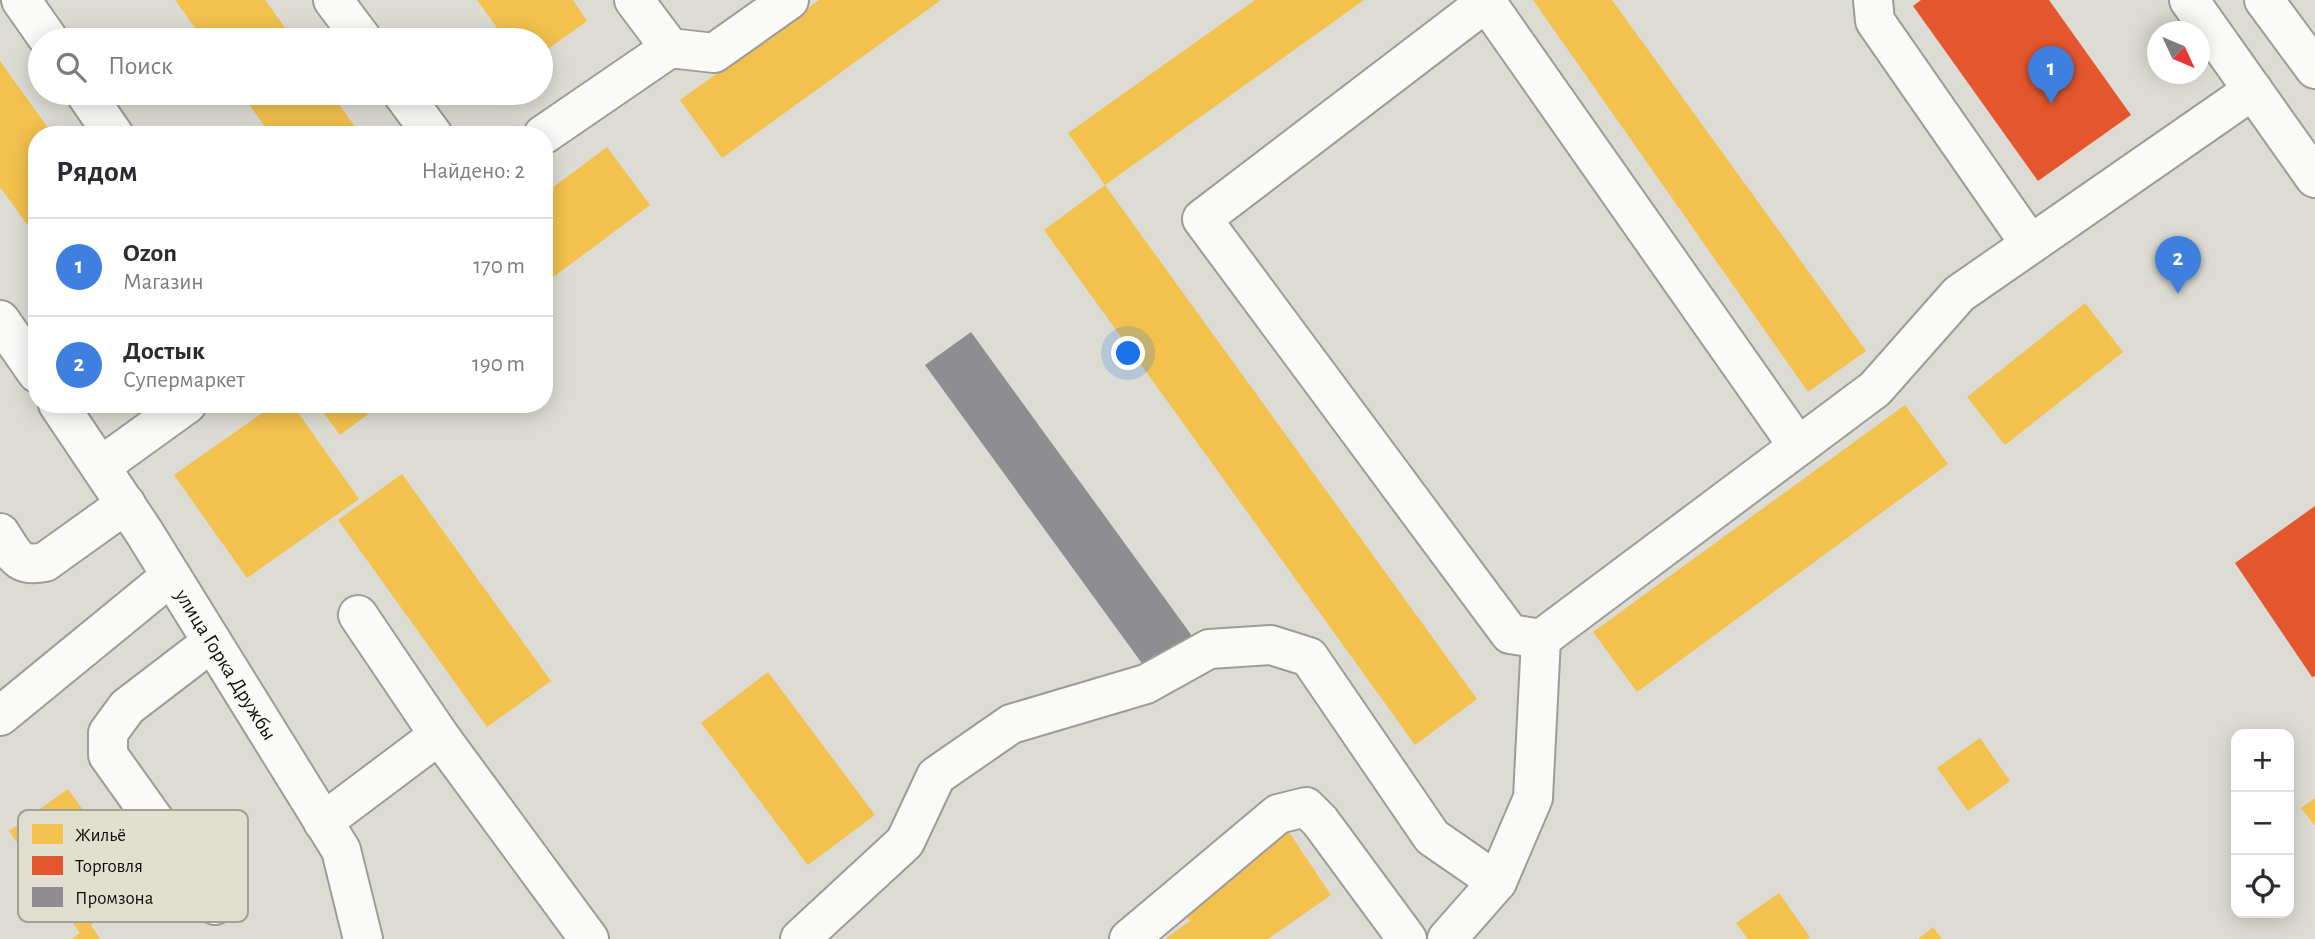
<!DOCTYPE html>
<html lang="ru">
<head>
<meta charset="utf-8">
<style>
  :root { --surface:#fff; --page:#f2f2f3; --text:#2b2b33; --muted:#7c7c81; --line:#e1e1e2; --accent:#575750 }
  body { margin:0; font-family:"Alegreya Sans",sans-serif; background:var(--page); color:var(--text) }
  .controls { position:absolute; right:21px; bottom:21px; display:grid; overflow:hidden; border-radius:14px; box-shadow:0 4px 18px #0003 }
  .controls button { width:63px; height:63px; display:grid; place-items:center; padding:0; border:0; border-bottom:2px solid var(--line); background:var(--surface); color:var(--text); font:35px sans-serif }
  .compass { position:absolute; left:2147px; top:21px; width:63px; height:63px; border-radius:50%; background:var(--surface); box-shadow:0 4px 18px #0003; rotate:134deg }
  .you { position:absolute; left:1129px; top:354px; width:24px; height:24px; margin:-18px; border:5px solid #fff; border-radius:50%; background:#1a73e8; box-shadow:0 0 0 10px #1a73e833 }
  .badge { display:grid; place-items:center; width:46px; height:46px; border-radius:50%; background:var(--accent); color:#fff; font-size:23px; font-weight:700 }
  .pin { position:absolute; translate:-50% -58px; filter:drop-shadow(0 2px 4px #0008) }
  .pin::after { content:''; position:absolute; top:37px; width:24px; height:21px; background:inherit; clip-path:polygon(0 0,100% 0,50% 100%) }
  .list { margin:0; padding:0; list-style:none }
  h2 { display:flex; justify-content:space-between; align-items:center; height:91px; margin:0; padding:0 28px; font-size:30px }
  h2 small { font-size:23px; font-weight:400; color:var(--muted) }
  .list li { display:grid; grid-template-columns:46px 1fr auto; gap:21px; align-items:center; box-sizing:border-box; height:98px; padding:0 28px; border-top:2px solid var(--line) }
  .list b { display:block; font-size:26px; white-space:nowrap }
  .list p { margin:0; font-size:23px; white-space:nowrap; color:var(--muted) }
  .list em { font-size:23px; font-style:normal; color:var(--muted) }
  .icon { flex:none; width:38px; height:38px; fill:none; stroke:currentColor; stroke-width:2; stroke-linecap:round; stroke-linejoin:round }
  .map { position:relative; flex:none; width:2315px; height:939px; overflow:hidden }
  .search { position:absolute; background:var(--surface); box-shadow:0 4px 18px #0003; left:28px; top:28px; width:525px; height:77px; display:flex; align-items:center; gap:18px; box-sizing:border-box; padding:0 24px; border-radius:38px; color:var(--muted); font-size:26px }
  .panel { position:absolute; background:var(--surface); box-shadow:0 4px 18px #0003; left:28px; top:126px; width:525px; height:287px; border-radius:28px }
  .map>svg:first-child { display:block }
  .homes { fill:#f2c14e }
  .shops { fill:#e4572e }
  .industry { fill:#8d8d92 }
  .lines { fill:none; stroke-linecap:round; stroke-linejoin:round }
  .minor-casing { stroke:#9d9d96; stroke-width:42 }
  .minor { stroke:#fafaf9; stroke-width:38 }
  .labels { text-anchor:middle; stroke-width:7; stroke-linejoin:round; paint-order:stroke }
  .street-label { font-size:21px; fill:#0f0f09; stroke:#e1e0d0 }
  .key { fill:#e1e0d0; stroke:#a2a194; stroke-width:2 }
  .key-label { font-size:19px; fill:#0f0f09 }
</style>
</head>
<body>
<div class="map">
<svg width="2315" height="939" viewBox="0 0 2315 939">
  <rect width="100%" height="100%" fill="#dddcd4"/>
  <g class="homes">
    <path d="M175 0H265L294 40H204Z"/>
    <path d="M477 0H573L587 21 541 54V40H506Z"/>
    <path d="M819 0H941L722 158 680 100Z"/>
    <path d="M1255 0H1364L1105 185 1068 133Z"/>
    <path d="M1533 0H1612L1866 351 1808 392Z"/>
    <path d="M0 61 53 135H37V238L0 187Z"/>
    <path d="M241 93H331L361 135H271Z"/>
    <path d="M607 147 650 205 544 284V194Z"/>
    <path d="M1105 185 1477 699 1415 745 1044 230Z"/>
    <path d="M2085 303 2123 352 2005 445 1967 397Z"/>
    <path d="M275 404H292L359 499 247 578 174 475Z"/>
    <path d="M317 404H382L340 435Z"/>
    <path d="M1905 405 1948 464 1637 692 1593 632Z"/>
    <path d="M402 474 551 681 487 727 338 520Z"/>
    <path d="M768 672 875 815 808 865 701 723Z"/>
    <path d="M1980 738 2010 781 1968 811 1937 768Z"/>
    <path d="M68 789 140 891 91 925 100 939H72L80 933 9 831Z"/>
    <path d="M2315 798V826L2301 808Z"/>
    <path d="M1289 832 1331 895 1268 939H1165L1190 921 1180 907Z"/>
    <path d="M1779 893 1810 937 1807 939H1748L1736 923Z"/>
    <path d="M1933 927 1942 939H1918Z"/>
  </g>
  <g class="shops">
    <path d="M1921 0H2049L2131 115 2038 181 1913 6Z"/>
    <path d="M2315 506V676L2312 677 2235 563Z"/>
  </g>
  <path class="industry" d="M971 332 1195 640 1149 673 925 365Z"/>
  <g class="lines">
    <defs>
      <g id="minor">
        <path d="M21 0 49 40"/>
        <path d="M333 0 363 40"/>
        <path d="M634 0 670 48"/>
        <path d="M1489 0 1202 219 1510 634 1541 639 1875 389 1959 294 2253 90"/>
        <path d="M1873 0 1875 21 2030 244"/>
        <path d="M2189 0 2315 178"/>
        <path d="M2264 0 2315 69"/>
        <path d="M1487 3 1798 446"/>
        <path d="M85 93 114 135"/>
        <path d="M402 93 433 135"/>
        <path d="M543 135 670 48 714 53 789 0"/>
        <path d="M0 320 37 373"/>
        <path id="s1" d="M58 404 144 532 341 850 363 939"/>
        <path d="M101 466 187 404"/>
        <path d="M0 533C14 554 17 568 45 562L126 504"/>
        <path d="M212 642 127 707 108 733V755L215 905"/>
        <path d="M0 716 171 576"/>
        <path d="M439 735 589 939"/>
        <path d="M323 822 439 735 358 615"/>
        <path d="M800 939 905 842 936 776 1011 724 1146 684 1209 649 1271 645 1309 657 1432 837 1497 882"/>
        <path d="M1129 939 1278 814 1306 807 1320 821 1407 939"/>
        <path d="M1447 939 1497 882 1533 798 1541 639"/>
      </g>
    </defs>
    <use href="#minor" class="minor-casing"/>
    <use href="#minor" class="minor"/>
  </g>
  <g class="labels">
    <g class="street-label">
      <text dy="7" stroke="none"><textPath href="#s1" startOffset="310">улица Горка Дружбы</textPath></text>
    </g>
  </g>
  <rect x="18" y="810" width="230" height="112" rx="10" class="key"/>
  <rect x="32" y="824" width="31" height="20" fill="#f2c14e"/>
  <rect x="32" y="856" width="31" height="19" fill="#e4572e"/>
  <rect x="32" y="887" width="31" height="20" fill="#8d8d92"/>
  <g class="key-label">
    <text x="75" y="841">Жильё</text>
    <text x="75" y="872">Торговля</text>
    <text x="75" y="904">Промзона</text>
  </g>
</svg>
<div class="controls">
<button>+</button>
<button>−</button>
<button><svg class="icon" aria-label="locate" viewBox="0 0 24 24"><circle cx="12" cy="12" r="6"/><path d="M12 2v4M12 18v4M2 12h4M18 12h4"/></svg></button>
</div>
<svg class="compass" viewBox="-18 -18 36 36"><path d="M0-13l5 13h-10z" fill="#e53935"/><path d="M0 13l5-13h-10z" fill="#7c7c81"/></svg>
<div class="you"></div>
<div class="pin badge" style="left:2051px;top:104px;background:#3f7fe0">1</div>
<div class="pin badge" style="left:2178px;top:294px;background:#3f7fe0">2</div>
<div class="search"><svg class="icon" aria-label="search" viewBox="0 0 24 24"><circle cx="10" cy="10" r="6"/><path d="M15 15l6 6"/></svg>Поиск</div>
<section class="panel">
<h2>Рядом<small>Найдено: 2</small></h2>
<ul class="list">
<li><span class="badge" style="background:#3f7fe0">1</span><div><b>Ozon</b><p>Магазин</p></div><em>170 m</em></li>
<li><span class="badge" style="background:#3f7fe0">2</span><div><b>Достык</b><p>Супермаркет</p></div><em>190 m</em></li>
</ul>
</section>
</div>
</body>
</html>
